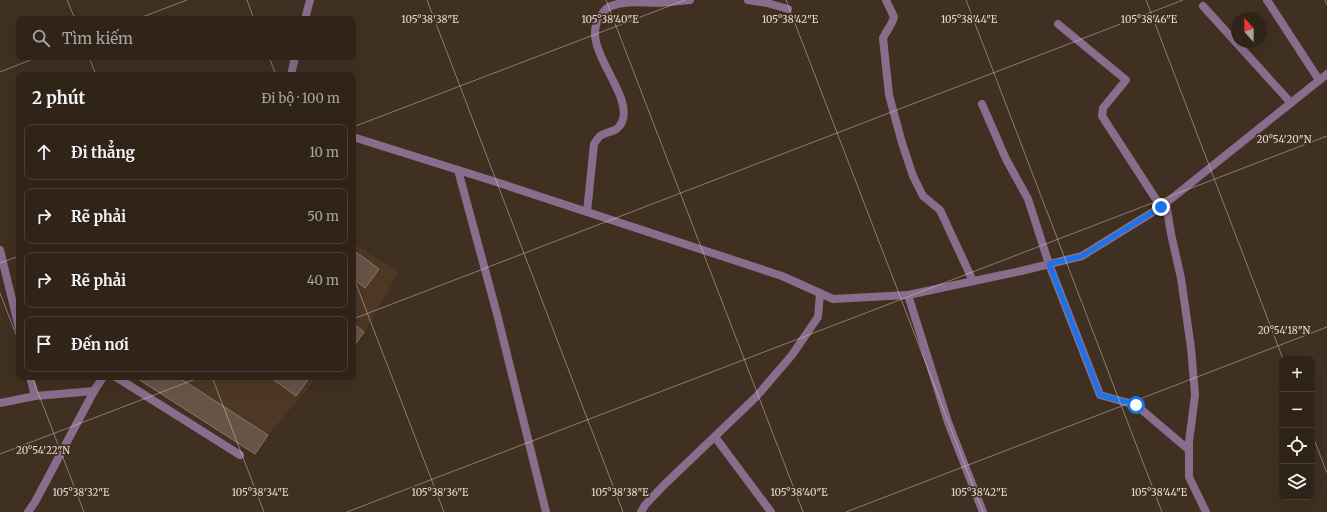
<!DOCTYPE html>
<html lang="vi">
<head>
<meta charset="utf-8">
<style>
  :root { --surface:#302419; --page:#3c3026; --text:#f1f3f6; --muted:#a8a4a2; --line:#4b4138 }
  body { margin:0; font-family:Merriweather,serif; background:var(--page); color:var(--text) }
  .controls { position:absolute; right:12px; bottom:12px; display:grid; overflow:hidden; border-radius:8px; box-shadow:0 4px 16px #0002 }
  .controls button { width:36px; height:36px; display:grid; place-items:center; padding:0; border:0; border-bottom:1px solid var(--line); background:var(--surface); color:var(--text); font:20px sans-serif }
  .compass { position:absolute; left:1231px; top:12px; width:36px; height:36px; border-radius:50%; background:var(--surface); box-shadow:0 4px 16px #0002; rotate:339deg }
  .stop { position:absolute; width:12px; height:12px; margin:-9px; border:3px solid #1a73e8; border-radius:50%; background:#fff }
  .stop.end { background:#1a73e8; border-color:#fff; box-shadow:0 1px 4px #0008 }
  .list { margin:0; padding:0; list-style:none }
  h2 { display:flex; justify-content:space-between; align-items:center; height:52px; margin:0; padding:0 16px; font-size:17px }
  h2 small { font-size:13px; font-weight:400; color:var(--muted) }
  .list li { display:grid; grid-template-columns:26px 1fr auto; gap:12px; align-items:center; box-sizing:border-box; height:56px; margin:0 8px 8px; padding:0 8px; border:1px solid var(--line); border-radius:8px }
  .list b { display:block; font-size:15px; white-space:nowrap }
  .list em { font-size:13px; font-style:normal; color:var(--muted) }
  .icon { flex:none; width:22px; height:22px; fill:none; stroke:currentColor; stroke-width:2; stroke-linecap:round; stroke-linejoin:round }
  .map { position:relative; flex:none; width:1327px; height:512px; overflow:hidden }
  .search { position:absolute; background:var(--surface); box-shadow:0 4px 16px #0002; left:16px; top:16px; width:340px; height:44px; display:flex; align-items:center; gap:10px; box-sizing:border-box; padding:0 14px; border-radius:8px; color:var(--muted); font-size:15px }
  .panel { position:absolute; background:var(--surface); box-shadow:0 4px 16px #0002; left:16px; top:72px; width:340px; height:308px; border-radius:8px }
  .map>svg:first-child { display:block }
  .built { fill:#4d3824 }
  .building { fill:#685347; stroke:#8c7769 }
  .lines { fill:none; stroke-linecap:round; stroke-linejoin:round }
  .street { stroke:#8a6d8c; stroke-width:8 }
  .route { stroke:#1a73e8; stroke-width:5 }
  .ticks { fill:none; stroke:#e3d9d0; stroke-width:1; stroke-opacity:0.45 }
  .ticks-label { font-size:10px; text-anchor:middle; fill:#e3d9d0; stroke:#403021; stroke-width:3.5; stroke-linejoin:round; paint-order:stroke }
</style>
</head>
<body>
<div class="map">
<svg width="1327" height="512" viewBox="0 0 1327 512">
  <rect width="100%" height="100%" fill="#403021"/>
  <g class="built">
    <path d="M353 243 398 273 353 352Z"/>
    <path d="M135 377H317L268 435 255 454Z"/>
  </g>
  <g class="building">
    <path d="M353 250 379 269 365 288 353 279Z"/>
    <path d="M353 323 364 332 353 347Z"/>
    <path d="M139 377H178L268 435 255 454 138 379Z"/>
    <path d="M270 377H310L296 396Z"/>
  </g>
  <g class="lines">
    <g class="street">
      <path d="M748 0 767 3 788 9"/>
      <path d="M886 0 894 17C892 25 887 30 883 38L889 95 902 143 913 176 923 196 940 210 973 281"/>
      <path d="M1267 0 1319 80"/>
      <path d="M1203 6 1291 103"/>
      <path d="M305 19 310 0"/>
      <path d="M1058 24 1126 80 1103 108 1102 116 1161 207"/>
      <path d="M291 75 295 57"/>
      <path d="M982 104 1006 159 1028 199 1049 264 1100 395 1136 405 1189 450"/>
      <path d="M353 137 490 180 782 276 833 299 908 295 1021 271 1082 256 1161 207 1327 74"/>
      <path d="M458 170 497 314 546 512"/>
      <path d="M1166 203 1171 234 1181 278 1191 348 1195 395 1189 442V477L1206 512"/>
      <path d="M587 212 594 144C596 141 598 138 600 136 608 130 616 134 622 122 635 93 575 44 602 14 604 11 607 7 611 6 627 0 643 3 659 3 669 2 680 1 690 0"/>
      <path d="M0 250 19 328"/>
      <path d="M908 295 948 422 983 512"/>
      <path d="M30 377 35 396"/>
      <path d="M116 377 240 455"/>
      <path d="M0 403 35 396 94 391"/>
      <path d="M715 437 771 512"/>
      <path d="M28 512 35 502 94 391 103 377"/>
      <path d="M641 512 645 505 664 485 756 397 792 355 818 317 820 293"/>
    </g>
  </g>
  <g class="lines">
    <path class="route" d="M1136 405 1100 395 1049 264 1082 256 1161 207"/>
  </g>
  <path class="ticks" d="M67 0 75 19M247 0 254 19M427 0 623 512M606 0 803 512M786 0 983 512M966 0 1162 512M1146 0 1283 359M1325 0 1327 5M137 19 187 0M89 57 96 75M269 57 276 75M0 72 38 57M353 127 685 0M0 263 19 256M353 276 444 512M0 293 19 342M353 319 1183 0M32 377 84 512M212 377 264 512M1312 434 1327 473M0 454 201 377M347 512 1327 136M846 512 1327 327"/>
  <g class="ticks-label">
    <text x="430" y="23">105°38'38"E</text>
    <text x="610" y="23">105°38'40"E</text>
    <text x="790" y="23">105°38'42"E</text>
    <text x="969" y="23">105°38'44"E</text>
    <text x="1149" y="23">105°38'46"E</text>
    <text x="1284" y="143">20°54'20"N</text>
    <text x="1284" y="334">20°54'18"N</text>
    <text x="43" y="454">20°54'22"N</text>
    <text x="81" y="496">105°38'32"E</text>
    <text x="260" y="496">105°38'34"E</text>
    <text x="440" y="496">105°38'36"E</text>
    <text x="620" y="496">105°38'38"E</text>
    <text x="799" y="496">105°38'40"E</text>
    <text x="979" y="496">105°38'42"E</text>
    <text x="1159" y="496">105°38'44"E</text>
  </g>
</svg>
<div class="controls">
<button>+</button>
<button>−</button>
<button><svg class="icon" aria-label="locate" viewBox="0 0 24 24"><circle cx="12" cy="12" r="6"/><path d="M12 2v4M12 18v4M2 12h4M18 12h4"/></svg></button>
<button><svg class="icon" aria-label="layers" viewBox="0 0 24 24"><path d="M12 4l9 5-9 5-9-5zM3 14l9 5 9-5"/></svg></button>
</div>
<svg class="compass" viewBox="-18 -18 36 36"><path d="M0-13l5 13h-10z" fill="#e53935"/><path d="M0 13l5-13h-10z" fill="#a8a4a2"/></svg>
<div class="stop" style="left:1136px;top:405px"></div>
<div class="stop end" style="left:1161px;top:207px"></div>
<div class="search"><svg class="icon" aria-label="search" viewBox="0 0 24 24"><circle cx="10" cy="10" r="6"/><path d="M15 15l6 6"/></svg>Tìm kiếm</div>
<section class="panel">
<h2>2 phút<small>Đi bộ · 100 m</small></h2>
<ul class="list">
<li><svg class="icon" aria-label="ahead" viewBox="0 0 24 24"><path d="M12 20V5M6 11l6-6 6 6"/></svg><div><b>Đi thẳng</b></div><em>10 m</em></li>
<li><svg class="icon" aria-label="right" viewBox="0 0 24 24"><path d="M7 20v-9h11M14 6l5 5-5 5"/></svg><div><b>Rẽ phải</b></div><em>50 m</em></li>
<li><svg class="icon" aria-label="right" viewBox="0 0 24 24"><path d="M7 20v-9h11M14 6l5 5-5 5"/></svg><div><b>Rẽ phải</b></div><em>40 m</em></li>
<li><svg class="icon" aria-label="arrive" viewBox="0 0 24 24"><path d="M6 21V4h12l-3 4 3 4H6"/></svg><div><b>Đến nơi</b></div></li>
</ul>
</section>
</div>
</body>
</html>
